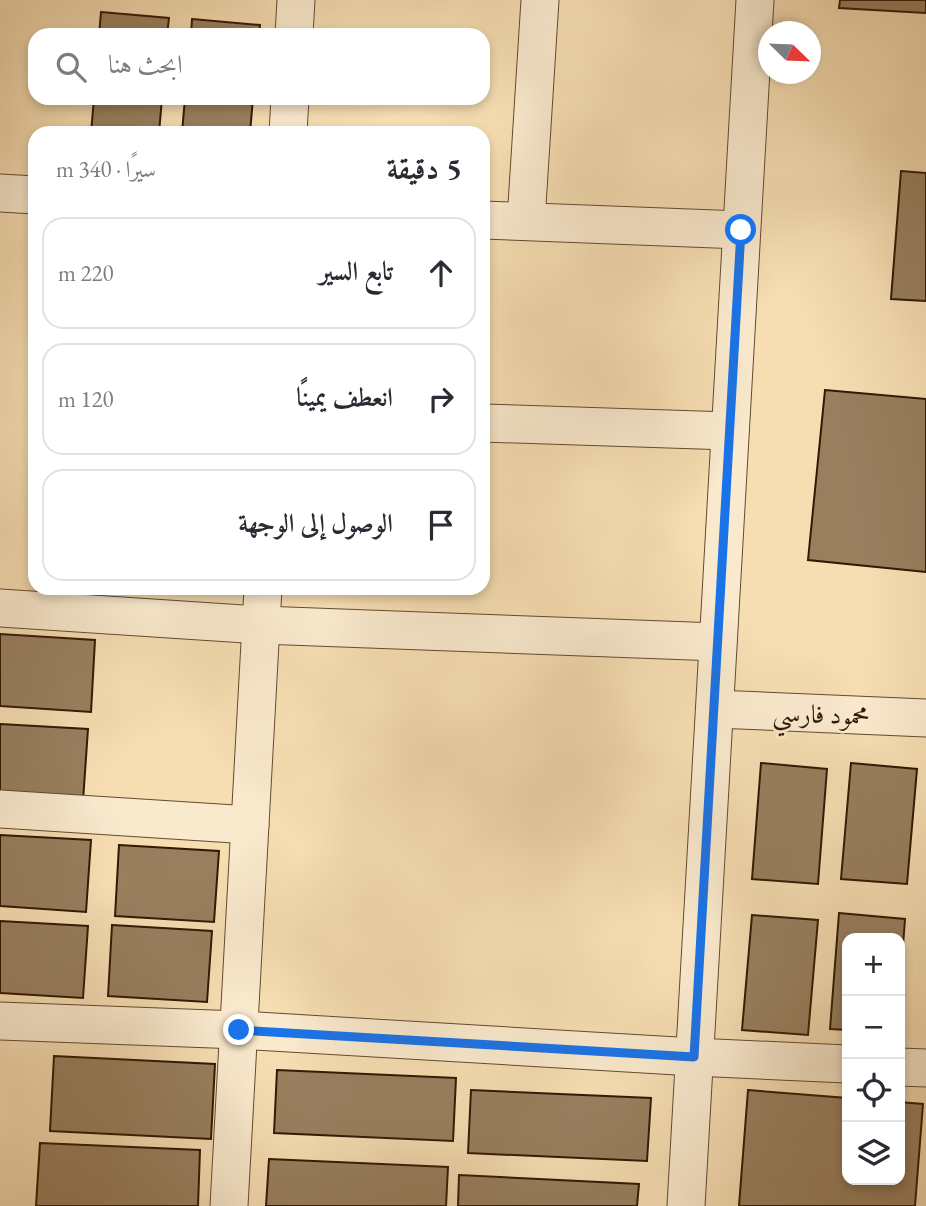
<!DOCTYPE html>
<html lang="ar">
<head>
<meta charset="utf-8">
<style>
  :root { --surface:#fff; --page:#f2f2f3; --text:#2b2b33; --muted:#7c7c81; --line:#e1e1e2 }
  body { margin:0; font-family:"EB Garamond",Amiri,serif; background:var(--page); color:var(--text); direction:rtl }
  .controls { position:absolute; right:21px; bottom:21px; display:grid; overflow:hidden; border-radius:14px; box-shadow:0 4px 10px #0003 }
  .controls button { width:63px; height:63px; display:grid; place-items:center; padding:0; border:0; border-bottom:2px solid var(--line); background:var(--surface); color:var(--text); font:35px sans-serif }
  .compass { position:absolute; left:758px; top:21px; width:63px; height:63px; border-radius:50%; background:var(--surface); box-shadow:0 4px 10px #0003; rotate:113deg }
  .stop { position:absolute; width:21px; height:21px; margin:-16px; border:5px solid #1a73e8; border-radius:50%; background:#fff }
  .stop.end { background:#1a73e8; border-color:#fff; box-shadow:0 2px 7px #0008 }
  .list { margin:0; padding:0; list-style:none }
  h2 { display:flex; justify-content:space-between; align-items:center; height:91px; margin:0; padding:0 28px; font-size:30px }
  h2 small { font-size:23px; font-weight:400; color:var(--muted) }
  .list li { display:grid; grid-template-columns:46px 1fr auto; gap:21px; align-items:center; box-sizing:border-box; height:112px; margin:0 14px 14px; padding:0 14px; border:2px solid var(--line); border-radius:21px }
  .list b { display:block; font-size:26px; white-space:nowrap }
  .list em { font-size:23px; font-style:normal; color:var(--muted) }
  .icon { flex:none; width:38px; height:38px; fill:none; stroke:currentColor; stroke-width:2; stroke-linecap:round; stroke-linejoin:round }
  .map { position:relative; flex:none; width:926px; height:1206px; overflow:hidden; direction:ltr }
  .search { position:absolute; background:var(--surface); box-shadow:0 4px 10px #0003; left:28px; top:28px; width:462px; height:77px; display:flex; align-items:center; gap:18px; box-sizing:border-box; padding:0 24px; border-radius:21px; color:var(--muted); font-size:26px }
  .panel { position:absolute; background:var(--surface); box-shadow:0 4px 10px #0003; left:28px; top:126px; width:462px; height:469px; border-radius:21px; direction:rtl }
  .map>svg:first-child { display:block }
  .building { fill:#987f5e; stroke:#331904; stroke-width:2 }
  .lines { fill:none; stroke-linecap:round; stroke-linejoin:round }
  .minor-casing { stroke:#644a30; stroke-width:39 }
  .minor { stroke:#f9e9cd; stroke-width:37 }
  .route { stroke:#1a73e8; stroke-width:9 }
  .labels { text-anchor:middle; stroke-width:5; stroke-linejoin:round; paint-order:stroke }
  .street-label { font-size:26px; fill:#331904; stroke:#f9e9cd }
</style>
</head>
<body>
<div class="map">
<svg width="926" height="1206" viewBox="0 0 926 1206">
  <rect width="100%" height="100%" fill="#f6ddb2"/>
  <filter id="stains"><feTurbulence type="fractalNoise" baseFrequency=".00286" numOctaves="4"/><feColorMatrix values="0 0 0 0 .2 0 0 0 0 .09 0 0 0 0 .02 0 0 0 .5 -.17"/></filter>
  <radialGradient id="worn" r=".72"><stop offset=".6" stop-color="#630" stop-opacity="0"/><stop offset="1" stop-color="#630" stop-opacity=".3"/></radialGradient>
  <g class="building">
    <path d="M840 0H926V13L839 8Z"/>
    <path d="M101 12 169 18 167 35H99Z"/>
    <path d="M192 19 260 25 259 35H191Z"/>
    <path d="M94 98H162L159 133H91Z"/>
    <path d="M185 98H253L250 133H182Z"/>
    <path d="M901 171 926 173V301L891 299Z"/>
    <path d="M825 390 926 399V572L808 560Z"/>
    <path d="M0 634 95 640 91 712 0 706Z"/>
    <path d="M0 724 88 729 83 801 0 796Z"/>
    <path d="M761 763 827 769 818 884 752 879Z"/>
    <path d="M851 763 917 769 907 884 841 879Z"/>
    <path d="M0 835 91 840 86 912 0 906Z"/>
    <path d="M119 845 219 851 214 922 115 916Z"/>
    <path d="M839 913 905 919 900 986V938H847V1030L830 1029Z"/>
    <path d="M752 915 818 920 808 1035 742 1030Z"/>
    <path d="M0 921 88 926 83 998 0 993Z"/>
    <path d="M112 925 212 931 207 1002 108 996Z"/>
    <path d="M54 1056 215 1064 211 1139 50 1131Z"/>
    <path d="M277 1070 456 1078 453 1141 274 1133Z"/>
    <path d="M471 1090 651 1098 647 1161 468 1153Z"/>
    <path d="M748 1090 847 1098V1180H900V1102L923 1104 915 1206H739Z"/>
    <path d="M40 1143 200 1150 198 1206H36Z"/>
    <path d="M269 1159 448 1167 446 1206H266Z"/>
    <path d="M459 1175 639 1184 637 1206H458Z"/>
  </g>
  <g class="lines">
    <defs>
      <g id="minor">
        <path d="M294 35 296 0"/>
        <path d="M288 133 290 98"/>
        <path d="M0 193 35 195"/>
        <path d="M483 220 741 230"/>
        <path d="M526 221 540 0"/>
        <path d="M483 423 730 431"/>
        <path d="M0 608 261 625 718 642"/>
        <path d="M715 709 926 718"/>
        <path d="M0 809 250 825"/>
        <path d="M0 1021 239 1030 694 1057 847 1064"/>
        <path d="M900 1067 926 1068"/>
        <path d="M229 1206 263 588"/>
        <path d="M686 1206 755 0"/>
      </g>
    </defs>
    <use href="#minor" class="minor-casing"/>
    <use href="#minor" class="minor"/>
  </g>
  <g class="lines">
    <path class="route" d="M239 1030 694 1057 741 230"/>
  </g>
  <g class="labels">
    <g class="street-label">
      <text transform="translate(821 714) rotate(2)" y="9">محمود فارسي</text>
    </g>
  </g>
  <rect width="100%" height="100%" filter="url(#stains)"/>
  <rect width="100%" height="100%" fill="url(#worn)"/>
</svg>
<div class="controls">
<button>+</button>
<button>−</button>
<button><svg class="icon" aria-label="locate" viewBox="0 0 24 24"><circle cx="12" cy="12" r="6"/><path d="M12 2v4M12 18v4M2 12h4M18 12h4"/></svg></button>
<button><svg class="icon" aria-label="layers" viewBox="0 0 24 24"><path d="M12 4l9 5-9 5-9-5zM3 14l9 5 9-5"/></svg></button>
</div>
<svg class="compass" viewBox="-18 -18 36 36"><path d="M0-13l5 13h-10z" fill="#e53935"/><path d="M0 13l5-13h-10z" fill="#7c7c81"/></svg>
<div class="stop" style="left:741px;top:230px"></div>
<div class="stop end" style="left:239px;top:1030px"></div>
<div class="search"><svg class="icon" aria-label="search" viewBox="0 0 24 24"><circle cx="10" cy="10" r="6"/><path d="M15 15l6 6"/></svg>ابحث هنا</div>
<section class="panel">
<h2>5 دقيقة<small>سيرًا · 340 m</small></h2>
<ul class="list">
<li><svg class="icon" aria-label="ahead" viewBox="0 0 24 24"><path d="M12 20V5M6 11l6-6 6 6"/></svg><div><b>تابع السير</b></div><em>220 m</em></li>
<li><svg class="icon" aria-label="right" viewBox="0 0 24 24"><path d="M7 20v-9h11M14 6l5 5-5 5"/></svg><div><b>انعطف يمينًا</b></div><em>120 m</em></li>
<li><svg class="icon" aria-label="arrive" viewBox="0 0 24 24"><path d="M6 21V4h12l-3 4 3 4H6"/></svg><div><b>الوصول إلى الوجهة</b></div></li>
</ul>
</section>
</div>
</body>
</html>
